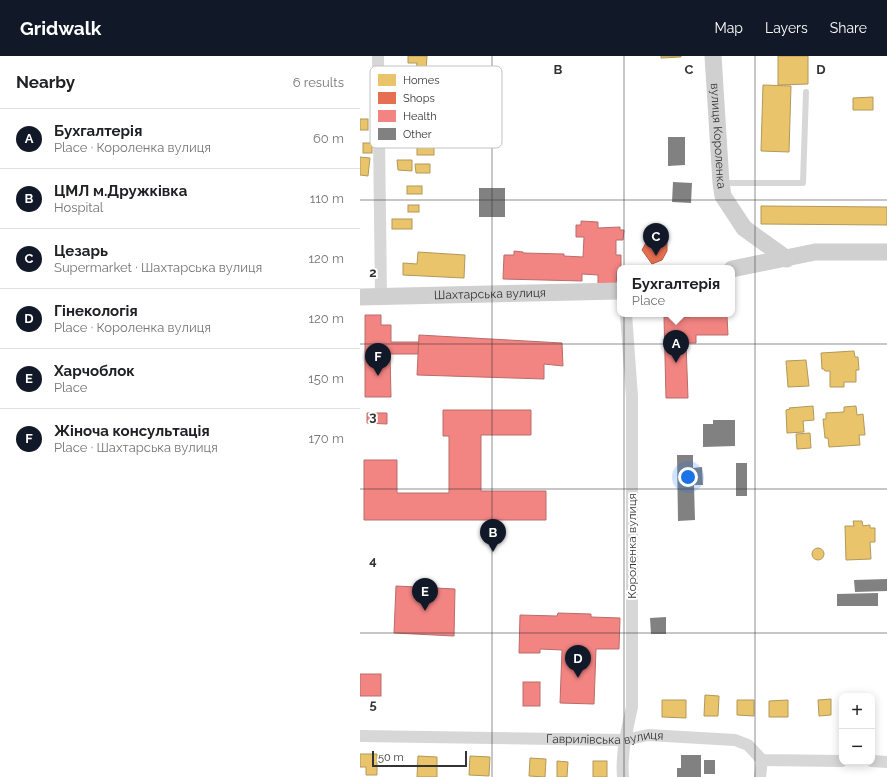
<!DOCTYPE html>
<html lang="en">
<head>
<meta charset="utf-8">
<style>
  :root { --surface:#fff; --page:#f6f6f6; --text:#202124; --muted:#757577; --line:#e0e0e0; --accent:#111827 }
  body { margin:0; font-family:Raleway,sans-serif; background:var(--page); color:var(--text) }
  .controls { position:absolute; right:12px; bottom:12px; display:grid; overflow:hidden; border-radius:8px; box-shadow:0 2px 10px #0003 }
  .controls button { width:36px; height:36px; display:grid; place-items:center; padding:0; border:0; border-bottom:1px solid var(--line); background:var(--surface); color:var(--text); font:20px sans-serif }
  .scale { position:absolute; left:12px; bottom:10px; width:95px; box-sizing:border-box; padding-left:4px; border:2px solid #333; border-top:0; font-size:11px; line-height:14px; white-space:nowrap; color:#333; -webkit-text-stroke:3px #fff; paint-order:stroke }
  .you { position:absolute; left:328px; top:421px; width:14px; height:14px; margin:-10px; border:3px solid #fff; border-radius:50%; background:#1a73e8; box-shadow:0 0 0 6px #1a73e833 }
  .badge { display:grid; place-items:center; width:26px; height:26px; border-radius:50%; background:var(--accent); color:#fff; font-size:13px; font-weight:700 }
  .pin { position:absolute; translate:-50% -33px; filter:drop-shadow(0 1px 2px #0008) }
  .pin::after { content:''; position:absolute; top:21px; width:14px; height:12px; background:inherit; clip-path:polygon(0 0,100% 0,50% 100%) }
  .popup { position:absolute; left:257px; top:209px; width:118px; height:52px; box-sizing:border-box; display:grid; place-content:center; border-radius:8px; background:var(--surface); filter:drop-shadow(0 1px 3px #0005); font-size:13px; white-space:nowrap; color:var(--muted) }
  .popup b { font-size:15px; color:var(--text) }
  .popup::after { content:''; position:absolute; left:50%; top:100%; margin-left:-8px; border:8px solid transparent; border-top-color:var(--surface) }
  .list { margin:0; padding:0; list-style:none }
  h2 { display:flex; justify-content:space-between; align-items:center; height:52px; margin:0; padding:0 16px; font-size:17px }
  h2 small { font-size:13px; font-weight:400; color:var(--muted) }
  .list li { display:grid; grid-template-columns:26px 1fr auto; gap:12px; align-items:center; box-sizing:border-box; height:60px; padding:0 16px; border-top:1px solid var(--line) }
  .list b { display:block; font-size:15px; white-space:nowrap }
  .list p { margin:0; font-size:13px; white-space:nowrap; color:var(--muted) }
  .list em { font-size:13px; font-style:normal; color:var(--muted) }
  .map { position:relative; flex:none; width:527px; height:721px; overflow:hidden }
  header { display:flex; align-items:center; gap:24px; box-sizing:border-box; height:56px; padding:0 20px; background:var(--accent); color:#fff }
  header strong { font-size:19px }
  nav { display:flex; gap:22px; margin-inline-start:auto; font-size:14px }
  main { display:flex }
  aside { flex:1; background:var(--surface) }
  .map>svg:first-child { display:block }
  .homes { fill:#e9c46a; stroke:#b2985a }
  .shops { fill:#e76f51; stroke:#b15d48 }
  .health { fill:#f28482; stroke:#b96c6a }
  .building { fill:#818181 }
  .lines { fill:none; stroke-linecap:round; stroke-linejoin:round }
  .lane { stroke:#d7d7d7; stroke-width:6 }
  .street { stroke:#d7d7d7; stroke-width:12 }
  .secondary { stroke:#d0d0d0; stroke-width:17 }
  .grid { fill:none; stroke:#333; stroke-width:1; stroke-opacity:0.55 }
  .labels { text-anchor:middle; stroke-width:4; stroke-linejoin:round; paint-order:stroke }
  .street-label { font-size:12px; fill:#333; stroke:#fff }
  .key { fill:#fff; stroke:#c2c2c2; stroke-width:1 }
  .key-label { font-size:11px; fill:#333 }
  .grid-label { font-size:13px; text-anchor:middle; font-weight:bold; fill:#333; stroke:#fff; stroke-width:4; stroke-linejoin:round; paint-order:stroke }
</style>
</head>
<body>
<header>
<strong>Gridwalk</strong>
<nav><a>Map</a><a>Layers</a><a>Share</a></nav>
</header>
<main>
<aside>
<h2>Nearby<small>6 results</small></h2>
<ul class="list">
<li><span class="badge">A</span><div><b>Бухгалтерія</b><p>Place · Короленка вулиця</p></div><em>60 m</em></li>
<li><span class="badge">B</span><div><b>ЦМЛ м.Дружківка</b><p>Hospital</p></div><em>110 m</em></li>
<li><span class="badge">C</span><div><b>Цезарь</b><p>Supermarket · Шахтарська вулиця</p></div><em>120 m</em></li>
<li><span class="badge">D</span><div><b>Гінекологія</b><p>Place · Короленка вулиця</p></div><em>120 m</em></li>
<li><span class="badge">E</span><div><b>Харчоблок</b><p>Place</p></div><em>150 m</em></li>
<li><span class="badge">F</span><div><b>Жіноча консультація</b><p>Place · Шахтарська вулиця</p></div><em>170 m</em></li>
</ul>
</aside>
<div class="map">
<svg width="527" height="721" viewBox="0 0 527 721">
  <rect width="100%" height="100%" fill="#fff"/>
  <g class="homes">
    <path d="M48 0H67L66 15 56 14 57 7H48Z"/>
    <path d="M301 0H321V1L301 2Z"/>
    <path d="M418 0H448V28L418 29Z"/>
    <path d="M34 20H57L56 29H34Z"/>
    <path d="M403 29 431 30 429 96 401 95Z"/>
    <path d="M513 41V54H493V42Z"/>
    <rect x="35" y="46" width="13" height="10"/>
    <rect x="46" y="62" width="15" height="10"/>
    <rect x="0" y="63" width="8" height="11"/>
    <rect x="3" y="87" width="9" height="10"/>
    <rect x="57" y="90" width="17" height="9"/>
    <path d="M0 101 10 102 8 120 0 119Z"/>
    <path d="M37 104H52V115L38 114Z"/>
    <path d="M55 108H70V117H56Z"/>
    <rect x="47" y="130" width="15" height="8"/>
    <rect x="48" y="149" width="11" height="7"/>
    <path d="M401 150 527 151V169L401 168Z"/>
    <rect x="32" y="163" width="20" height="10"/>
    <path d="M58 196 105 199 104 222 43 219V207L57 208Z"/>
    <path d="M494 295 495 301H498L499 314H496V326H484V331H470V315H465L464 313H462L461 297Z"/>
    <path d="M446 304 449 330 428 331 426 305Z"/>
    <path d="M453 350 454 364 443 365 444 376 427 377 426 354 430 353 429 352Z"/>
    <path d="M496 350 497 359 503 358 505 379H499L500 389 469 391 468 382H465L463 363H466V357L484 356V351Z"/>
    <path d="M450 377 451 392 437 393 436 378Z"/>
    <path d="M493 465H502L503 470 510 469V472H515V486H510L511 503 486 504 485 470H494Z"/>
    <circle cx="458" cy="498" r="6"/>
    <path d="M345 639 359 640 358 660H344Z"/>
    <path d="M471 643V659L459 660 458 644Z"/>
    <path d="M302 644H326V662L302 661Z"/>
    <path d="M377 644H394V660L377 659Z"/>
    <path d="M428 644V661H409V645Z"/>
    <path d="M0 698H17V719H6V711H0Z"/>
    <path d="M58 700 77 701V721H57Z"/>
    <path d="M110 700 130 701 129 720 109 719Z"/>
    <path d="M170 702 186 703 185 721 169 720Z"/>
    <path d="M197 705 208 706 207 721H197Z"/>
    <rect x="233" y="705" width="14" height="16"/>
  </g>
  <path class="shops" d="M288 183H307V195L302 204 292 208 282 194Z"/>
  <g class="health">
    <path d="M221 165 238 166V172L260 171V174H264L263 184H256V199H261V212L260 215H257L256 229 238 228V219L222 218V225L143 223 144 199H154V195L163 196V197L204 198V200L223 201 224 181H216V169H221Z"/>
    <path d="M330 258H337V260H367L368 279H336V287H326L328 342H306L304 261H330Z"/>
    <path d="M5 259H21V269H31V286H59L58 298H30L31 341H5Z"/>
    <path d="M59 279 202 287 203 310 184 308V323L57 319Z"/>
    <path d="M83 354H171V379H121V435H186V464H4V404H37V437H89V380H83Z"/>
    <path d="M7 357H27V368L7 367Z"/>
    <path d="M36 530 95 533 94 580 34 577Z"/>
    <path d="M198 557 231 558V561L260 562 259 593H236L234 648 200 647 202 594 180 593V597H159L160 559 197 560Z"/>
    <rect x="0" y="618" width="21" height="22"/>
    <rect x="163" y="626" width="17" height="24"/>
  </g>
  <g class="building">
    <path d="M308 81H325V109L308 110Z"/>
    <path d="M313 126 332 127 331 147 312 146Z"/>
    <rect x="119" y="132" width="26" height="29"/>
    <path d="M353 364H375V390L343 391V368H353Z"/>
    <path d="M317 399H333V412L342 411 343 429H334L335 464 318 465Z"/>
    <rect x="376" y="407" width="11" height="33"/>
    <path d="M527 523V535L495 536 494 524Z"/>
    <path d="M518 537V550H477V538Z"/>
    <path d="M306 561V578H291L290 562Z"/>
    <path d="M321 699H341V721H317V712H321Z"/>
    <rect x="344" y="704" width="11" height="14"/>
  </g>
  <g class="lines">
    <path class="lane" d="M363 127H443L446 36"/>
    <g class="street">
      <path d="M18 0 21 241"/>
      <path id="s1" d="M0 680 265 684 288 679 375 684 388 689 402 704 482 705"/>
      <path d="M512 705 527 706"/>
      <path d="M263 721C261 697 267 674 272 651V341L266 258"/>
      <path d="M400 721 402 704"/>
    </g>
    <g class="secondary">
      <path id="s2" d="M353 0 361 127 363 140 384 172 427 203"/>
      <path d="M372 213 455 196H527"/>
      <path id="s3" d="M0 241 260 235"/>
    </g>
  </g>
  <path class="grid" d="M132 0V721M264 0V721M395 0V721M0 144H527M0 288H527M0 433H527M0 577H527"/>
  <g class="labels">
    <g class="street-label">
      <text dy="4" stroke="none"><textPath href="#s2" startOffset="80">вулиця Короленка</textPath></text>
      <text dy="4" stroke="none"><textPath href="#s3" startOffset="130">Шахтарська вулиця</textPath></text>
      <text transform="translate(272 490) rotate(-90)" y="4">Короленка вулиця</text>
      <text dy="4" stroke="none"><textPath href="#s1" startOffset="245">Гаврилівська вулиця</textPath></text>
    </g>
  </g>
  <rect x="10" y="10" width="132" height="82" rx="6" class="key"/>
  <rect x="18" y="18" width="18" height="12" fill="#e9c46a"/>
  <rect x="18" y="36" width="18" height="12" fill="#e76f51"/>
  <rect x="18" y="54" width="18" height="12" fill="#f28482"/>
  <rect x="18" y="72" width="18" height="12" fill="#818181"/>
  <g class="key-label">
    <text x="43" y="28">Homes</text>
    <text x="43" y="46">Shops</text>
    <text x="43" y="64">Health</text>
    <text x="43" y="82">Other</text>
  </g>
  <g class="grid-label">
    <text x="198" y="18">B</text>
    <text x="329" y="18">C</text>
    <text x="461" y="18">D</text>
    <text x="13" y="221">2</text>
    <text x="13" y="365">3</text>
    <text x="13" y="509">4</text>
    <text x="13" y="653">5</text>
  </g>
</svg>
<div class="controls">
<button>+</button>
<button>−</button>
</div>
<div class="scale">50 m</div>
<div class="you"></div>
<div class="pin badge" style="left:316px;top:307px">A</div>
<div class="popup"><b>Бухгалтерія</b>Place</div>
<div class="pin badge" style="left:133px;top:496px">B</div>
<div class="pin badge" style="left:296px;top:200px">C</div>
<div class="pin badge" style="left:218px;top:622px">D</div>
<div class="pin badge" style="left:65px;top:555px">E</div>
<div class="pin badge" style="left:18px;top:320px">F</div>
</div>
</main>
</body>
</html>
